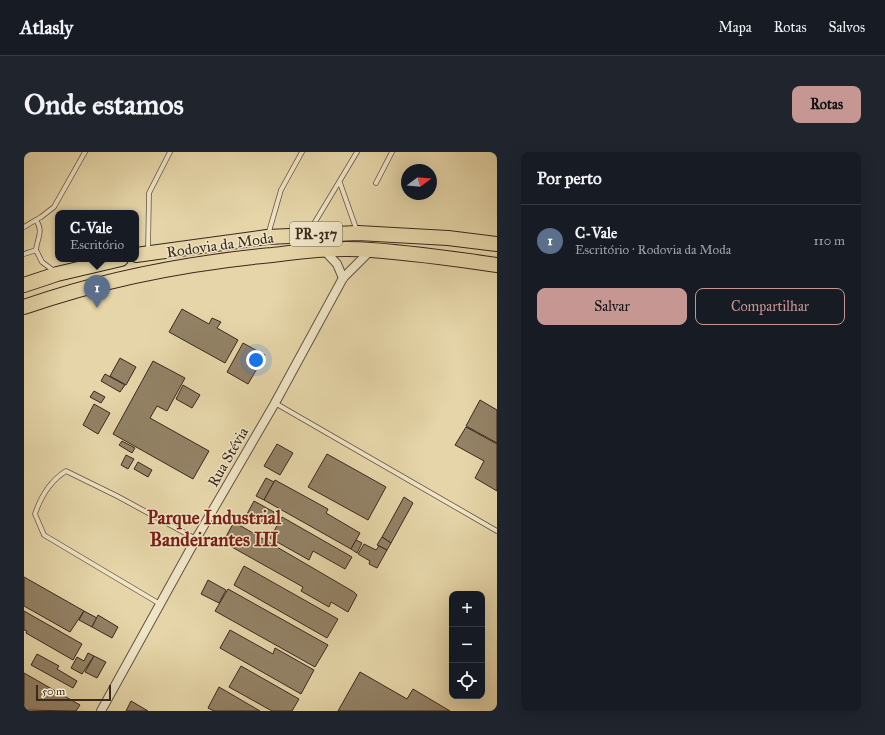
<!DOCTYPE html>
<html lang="pt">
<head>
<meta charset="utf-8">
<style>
  :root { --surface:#171b24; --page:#20242c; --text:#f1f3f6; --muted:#9ea1a6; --line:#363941; --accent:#c59692 }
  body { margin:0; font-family:"IM FELL Great Primer",serif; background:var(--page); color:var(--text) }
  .controls { position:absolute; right:12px; bottom:12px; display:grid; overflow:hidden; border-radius:8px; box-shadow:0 4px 16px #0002 }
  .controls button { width:36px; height:36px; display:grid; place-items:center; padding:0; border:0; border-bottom:1px solid var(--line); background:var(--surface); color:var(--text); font:20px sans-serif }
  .compass { position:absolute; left:377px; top:12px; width:36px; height:36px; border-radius:50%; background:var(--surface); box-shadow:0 4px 16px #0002; rotate:74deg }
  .scale { position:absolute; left:12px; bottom:10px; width:75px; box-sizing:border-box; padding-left:4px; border:2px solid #3b281e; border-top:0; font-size:11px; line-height:14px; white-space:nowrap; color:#3b281e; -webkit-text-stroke:3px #eee4c6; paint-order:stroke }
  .you { position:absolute; left:232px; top:208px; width:14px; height:14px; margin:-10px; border:3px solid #fff; border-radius:50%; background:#1a73e8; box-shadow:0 0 0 6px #1a73e833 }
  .badge { display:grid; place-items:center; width:26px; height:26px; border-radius:50%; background:var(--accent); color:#fff; font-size:13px; font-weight:700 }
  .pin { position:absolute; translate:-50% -33px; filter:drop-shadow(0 1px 2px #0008) }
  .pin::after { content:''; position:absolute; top:21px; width:14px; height:12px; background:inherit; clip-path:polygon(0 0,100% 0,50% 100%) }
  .popup { position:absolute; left:31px; top:58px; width:84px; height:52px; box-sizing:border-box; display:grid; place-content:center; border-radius:8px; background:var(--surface); filter:drop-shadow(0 1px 3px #0005); font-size:13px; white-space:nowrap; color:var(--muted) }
  .popup b { font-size:15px; color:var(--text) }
  .popup::after { content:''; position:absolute; left:50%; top:100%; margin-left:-8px; border:8px solid transparent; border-top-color:var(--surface) }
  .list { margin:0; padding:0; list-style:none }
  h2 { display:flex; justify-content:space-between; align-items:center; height:52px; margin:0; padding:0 16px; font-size:17px }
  h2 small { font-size:13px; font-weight:400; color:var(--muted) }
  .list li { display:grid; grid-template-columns:26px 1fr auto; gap:12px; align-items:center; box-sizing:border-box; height:72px; padding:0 16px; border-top:1px solid var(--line) }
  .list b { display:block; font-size:15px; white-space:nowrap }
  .list p { margin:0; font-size:13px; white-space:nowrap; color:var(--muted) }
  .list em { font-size:13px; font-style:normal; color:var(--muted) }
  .actions { display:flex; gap:8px; padding:12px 16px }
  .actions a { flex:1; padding:9px 0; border:1px solid var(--accent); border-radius:8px; text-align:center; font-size:14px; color:var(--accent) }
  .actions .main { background:var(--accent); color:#111 }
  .icon { flex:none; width:22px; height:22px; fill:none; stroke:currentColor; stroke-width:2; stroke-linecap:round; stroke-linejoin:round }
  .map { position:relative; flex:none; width:473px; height:559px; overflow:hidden; border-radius:8px }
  header { display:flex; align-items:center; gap:24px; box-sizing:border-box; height:56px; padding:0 20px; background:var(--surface); border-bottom:1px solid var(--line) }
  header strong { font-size:19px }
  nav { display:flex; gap:22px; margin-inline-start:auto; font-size:14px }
  .intro { display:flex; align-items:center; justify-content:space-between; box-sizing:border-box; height:96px; padding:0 24px }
  h1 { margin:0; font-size:28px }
  .button { padding:10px 18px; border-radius:8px; background:var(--accent); color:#111; font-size:14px; font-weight:700 }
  main { display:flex; gap:24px; padding:0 24px }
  aside { flex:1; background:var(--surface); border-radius:8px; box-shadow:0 4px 16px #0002 }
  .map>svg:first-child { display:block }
  .building { fill:#938266; stroke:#3b281e }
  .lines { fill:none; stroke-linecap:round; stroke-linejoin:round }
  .service-casing { stroke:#665340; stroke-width:5.5 }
  .minor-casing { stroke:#665340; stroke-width:10 }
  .trunk-casing { stroke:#3b281e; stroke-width:16 }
  .service { stroke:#eee4c6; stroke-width:4 }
  .minor { stroke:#eee4c6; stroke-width:8 }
  .trunk { stroke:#e5d5a8; stroke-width:14 }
  .labels { text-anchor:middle; stroke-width:3; stroke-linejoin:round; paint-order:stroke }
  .shield { fill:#eee4c6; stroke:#716050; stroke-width:1 }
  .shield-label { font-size:14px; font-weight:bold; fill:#3b281e }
  .street-label { font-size:15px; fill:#3b281e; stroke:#eee4c6 }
  .district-label { font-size:19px; font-weight:bold; fill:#7a1f14; stroke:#eee4c6 }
</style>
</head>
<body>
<header>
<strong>Atlasly</strong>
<nav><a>Mapa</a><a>Rotas</a><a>Salvos</a></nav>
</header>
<div class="intro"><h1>Onde estamos</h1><a class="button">Rotas</a></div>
<main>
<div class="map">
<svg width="473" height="559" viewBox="0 0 473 559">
  <rect width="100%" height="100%" fill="#e5d5a8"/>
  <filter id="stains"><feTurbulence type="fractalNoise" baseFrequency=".005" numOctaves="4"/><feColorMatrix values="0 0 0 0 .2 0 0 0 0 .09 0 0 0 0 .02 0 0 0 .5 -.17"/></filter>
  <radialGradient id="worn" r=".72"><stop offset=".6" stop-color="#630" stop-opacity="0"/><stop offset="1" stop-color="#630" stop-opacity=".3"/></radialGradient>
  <g class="building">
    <path d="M158 157 185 172 188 166 197 170 193 176 214 188 201 211 145 180Z"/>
    <path d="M219 191 241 203 224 232 203 220Z"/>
    <path d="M96 206 112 215 102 233 86 224Z"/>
    <path d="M129 209 161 226 143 259 133 254 126 266 185 299 169 327 89 282Z"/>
    <path d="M81 222 101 233 96 240 77 229Z"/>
    <path d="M159 233 176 243 168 256 152 247Z"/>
    <path d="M70 239 81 245 77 251 66 245Z"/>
    <path d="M456 248 473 258V291L442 274Z"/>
    <path d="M70 252 86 261 74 282 59 273Z"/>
    <path d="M442 275 473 292V339L451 326 460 309 431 293Z"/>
    <path d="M98 289 111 296 108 301 95 293Z"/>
    <path d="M253 292 269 301 256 323 240 314Z"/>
    <path d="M303 302 362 335 344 368 284 335Z"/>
    <path d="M102 303 110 307 104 317 97 313Z"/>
    <path d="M114 310 128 318 124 325 110 317Z"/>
    <path d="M242 326 250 330 240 348 232 344Z"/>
    <path d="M251 328 304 357 302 361 336 381 327 397 240 348Z"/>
    <path d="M380 345 389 351 367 391 358 385Z"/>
    <path d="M230 349 250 360 243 373 223 362Z"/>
    <path d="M258 365 328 405 321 417 289 399 285 408 246 386Z"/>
    <path d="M210 370 330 440 333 443 324 460 307 450 305 455 277 439 279 435 199 390Z"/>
    <path d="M358 385 367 391 363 398 353 393Z"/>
    <path d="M332 388 338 391 333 401 327 397Z"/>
    <path d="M340 392 352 398 355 394 363 398 353 416 345 412 346 409 334 402Z"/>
    <path d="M220 414 314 467 303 486 210 433Z"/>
    <path d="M0 425 60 459 46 480 0 454Z"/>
    <path d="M184 428 202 438 195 451 177 442Z"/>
    <path d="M204 437 304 493 291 515 191 459Z"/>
    <path d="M0 459 58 492 49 508 2 481 3 479 0 478Z"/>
    <path d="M60 459 73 466 68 475 55 468Z"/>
    <path d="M74 463 94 475 88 486 68 475Z"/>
    <path d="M206 478 249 502 251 496 290 518 277 542 196 496Z"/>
    <path d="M64 501 70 504 58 522 47 516 53 505 60 509Z"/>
    <path d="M13 502 35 514 33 517 53 529 49 536 7 513Z"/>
    <path d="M70 504 82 510 73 526 61 520Z"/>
    <path d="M217 514 275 547 268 559H248L205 535Z"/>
    <path d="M336 520 383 547 389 537 426 559H314Z"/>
    <path d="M0 521 56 553 52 559 0 558Z"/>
    <path d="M195 535 236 559H190L184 556Z"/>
    <path d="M107 549 124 559H102Z"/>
  </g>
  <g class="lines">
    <defs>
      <g id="service">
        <path d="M316 31 333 79"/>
        <path d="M352 31 368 0"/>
        <path d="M12 68C20 80 13 86 12 98L18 110 30 119"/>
        <path d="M0 75 17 65 30 55 61 0"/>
        <path d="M285 80 333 0"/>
        <path d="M244 83 257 38 278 0"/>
        <path d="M124 98 125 41 146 0"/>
        <path d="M0 102 12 98"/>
        <path d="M251 251 473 379"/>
        <path d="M136 452 20 383 11 362C17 344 26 329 42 319L93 344 172 387"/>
      </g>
      <g id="minor">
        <path d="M300 98 313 112 319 126"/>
        <path d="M77 559 172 387 251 251 319 126 347 98"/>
      </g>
      <g id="trunk">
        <path d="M112 103 243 85 334 81 424 86 473 92"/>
        <path d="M0 133 33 122 97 107"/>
        <path d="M0 155C80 127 163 111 248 103 281 99 314 95 347 98 389 101 432 107 473 113"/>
      </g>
    </defs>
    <use href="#service" class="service-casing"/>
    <use href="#minor" class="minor-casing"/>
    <use href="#trunk" class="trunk-casing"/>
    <use href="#service" class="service"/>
    <use href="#minor" class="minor"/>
    <use href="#trunk" class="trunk"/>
  </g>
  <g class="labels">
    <rect class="shield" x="266" y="70" width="52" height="24" rx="3"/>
    <g class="shield-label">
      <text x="292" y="87">PR-317</text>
    </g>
    <g class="street-label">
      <text transform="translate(196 93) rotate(-8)" y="5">Rodovia da Moda</text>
      <text transform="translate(204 305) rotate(-60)" y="5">Rua Stévia</text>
    </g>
    <g class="district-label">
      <text x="190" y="372">Parque Industrial<tspan x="190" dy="22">Bandeirantes III</tspan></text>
    </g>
  </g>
  <rect width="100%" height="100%" filter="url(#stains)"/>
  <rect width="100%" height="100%" fill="url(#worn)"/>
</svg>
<div class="controls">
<button>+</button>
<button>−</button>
<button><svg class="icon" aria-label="locate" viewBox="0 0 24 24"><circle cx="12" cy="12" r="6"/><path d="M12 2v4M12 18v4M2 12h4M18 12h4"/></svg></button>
</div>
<svg class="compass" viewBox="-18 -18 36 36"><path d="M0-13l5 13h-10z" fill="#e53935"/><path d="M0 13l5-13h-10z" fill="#9ea1a6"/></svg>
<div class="scale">50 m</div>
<div class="you"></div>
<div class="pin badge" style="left:73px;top:156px;background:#5c6f8a">1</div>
<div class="popup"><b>C-Vale</b>Escritório</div>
</div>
<aside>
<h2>Por perto<small></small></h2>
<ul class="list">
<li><span class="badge" style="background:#5c6f8a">1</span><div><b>C-Vale</b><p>Escritório · Rodovia da Moda</p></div><em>110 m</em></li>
</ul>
<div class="actions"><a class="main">Salvar</a><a>Compartilhar</a></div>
</aside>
</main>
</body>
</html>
